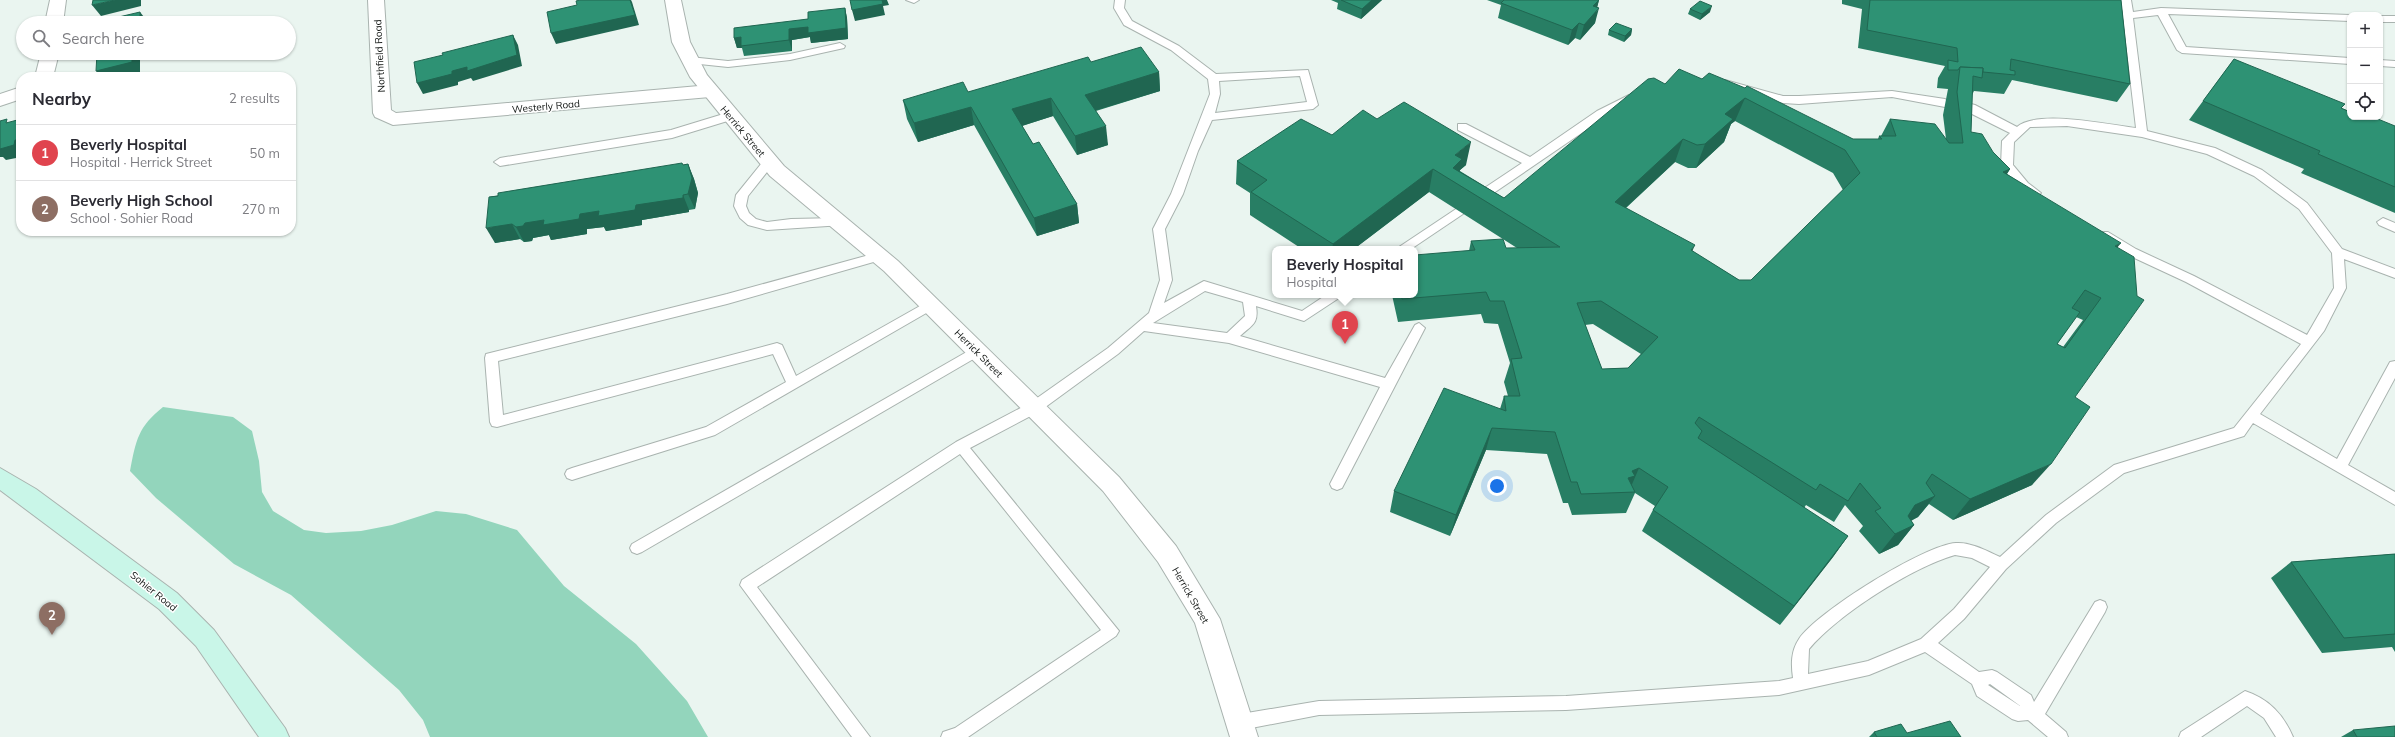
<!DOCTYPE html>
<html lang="en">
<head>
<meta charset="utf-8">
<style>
  :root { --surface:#fff; --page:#f7f7f7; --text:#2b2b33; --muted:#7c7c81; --line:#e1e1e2; --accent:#ea580c }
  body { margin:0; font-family:Mulish,sans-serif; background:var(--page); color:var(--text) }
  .controls { position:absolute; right:12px; top:12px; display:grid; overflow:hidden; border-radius:8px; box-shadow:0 1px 3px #0004 }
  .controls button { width:36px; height:36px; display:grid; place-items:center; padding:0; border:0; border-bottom:1px solid var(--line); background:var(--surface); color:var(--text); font:20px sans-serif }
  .you { position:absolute; left:1497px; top:486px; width:14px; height:14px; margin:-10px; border:3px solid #fff; border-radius:50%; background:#1a73e8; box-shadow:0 0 0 6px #1a73e833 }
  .badge { display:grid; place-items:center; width:26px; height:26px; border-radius:50%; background:var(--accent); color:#fff; font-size:13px; font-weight:700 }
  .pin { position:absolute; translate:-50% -33px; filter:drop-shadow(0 1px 2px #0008) }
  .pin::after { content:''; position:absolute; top:21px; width:14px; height:12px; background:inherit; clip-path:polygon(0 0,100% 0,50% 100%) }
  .popup { position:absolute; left:1272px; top:246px; width:146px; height:52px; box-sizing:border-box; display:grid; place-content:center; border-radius:8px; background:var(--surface); filter:drop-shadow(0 1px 3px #0005); font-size:13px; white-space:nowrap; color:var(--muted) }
  .popup b { font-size:15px; color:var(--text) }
  .popup::after { content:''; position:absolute; left:50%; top:100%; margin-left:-8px; border:8px solid transparent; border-top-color:var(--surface) }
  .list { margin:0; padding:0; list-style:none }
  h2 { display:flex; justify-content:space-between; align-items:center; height:52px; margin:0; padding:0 16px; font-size:17px }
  h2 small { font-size:13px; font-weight:400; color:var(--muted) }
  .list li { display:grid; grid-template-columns:26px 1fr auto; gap:12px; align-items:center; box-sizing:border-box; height:56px; padding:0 16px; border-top:1px solid var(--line) }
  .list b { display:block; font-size:15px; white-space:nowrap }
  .list p { margin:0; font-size:13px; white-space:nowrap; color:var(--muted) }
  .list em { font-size:13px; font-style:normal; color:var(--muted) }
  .icon { flex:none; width:22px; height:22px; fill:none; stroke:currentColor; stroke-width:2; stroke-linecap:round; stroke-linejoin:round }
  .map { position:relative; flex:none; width:2395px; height:737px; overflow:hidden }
  .search { position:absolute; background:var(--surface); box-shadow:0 1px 3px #0004; left:16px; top:16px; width:280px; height:44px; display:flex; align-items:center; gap:10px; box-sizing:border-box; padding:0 14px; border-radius:22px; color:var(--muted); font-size:15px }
  .panel { position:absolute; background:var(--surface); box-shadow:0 1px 3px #0004; left:16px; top:72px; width:280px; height:164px; border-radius:16px }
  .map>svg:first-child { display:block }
  .green { fill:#93d5bc }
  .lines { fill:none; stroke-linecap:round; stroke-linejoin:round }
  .service-casing { stroke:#a9b3af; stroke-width:2 }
  .minor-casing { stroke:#a9b3af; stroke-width:2 }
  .tertiary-casing { stroke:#a9b3af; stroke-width:2 }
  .secondary-casing { stroke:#a9b3af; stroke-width:2 }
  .service { fill:#fff; fill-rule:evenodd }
  .minor { fill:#fff; fill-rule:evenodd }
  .tertiary { fill:#fff; fill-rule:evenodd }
  .secondary { fill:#c9f6e8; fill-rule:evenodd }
  .wall { fill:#287e64; fill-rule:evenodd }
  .shaded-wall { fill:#206651 }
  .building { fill:#2e9274; stroke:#206651; fill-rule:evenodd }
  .labels { text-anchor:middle; stroke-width:3; stroke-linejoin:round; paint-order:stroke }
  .street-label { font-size:10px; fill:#121614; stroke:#fff }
</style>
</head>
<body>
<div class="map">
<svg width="2395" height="737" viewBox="0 0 2395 737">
  <rect width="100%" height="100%" fill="#eaf5f0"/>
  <path class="green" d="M163 407 233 417 252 431 259 461 262 492 273 511 304 530 326 533 361 531 392 525 436 511 466 514 517 530 564 586 636 644 687 701 708 737H430L423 720 399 690 291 595 234 564 156 498 130 471C136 440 138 427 163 407Z"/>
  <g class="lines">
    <defs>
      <g id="service">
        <path d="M906 0H919L914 3Z"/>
        <path d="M1115 0H1125L1124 8 1132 21 1179 46 1216 74 1308 70 1318 105 1313 109 1212 120 1198 151 1183 194 1165 229 1172 280 1164 303 1204 281 1302 311 1326 295H1341L1339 298 1304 321 1256 306C1259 324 1252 325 1240 336L1385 378 1415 325 1419 323 1425 328 1342 488 1337 490 1332 488 1330 484 1380 387 1229 343 1144 331 1118 354 1040 411 970 448 1119 631 1116 636 968 737H941L943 732 955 728 1101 630 960 454 757 587 870 737H852L740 585 742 580 956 442 1030 403 1108 348 1149 313 1160 280 1153 229 1171 194 1210 94 1208 79 1171 50 1124 25 1114 8ZM1300 76 1307 102 1215 113 1220 94 1219 81ZM1205 291 1243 302 1245 316 1227 333 1153 323Z"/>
        <path d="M2121 0H2131L2133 12 2161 8 2350 15V21L2168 14 2186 47 2350 58V64L2182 53 2177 50 2158 15 2133 18 2147 131 2215 148 2262 170 2307 203 2342 249 2395 269V278L2344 259 2346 288 2324 331 2260 414 2337 459 2390 362 2395 361V378L2348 465 2395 492V505L2253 423 2244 436 2124 473 2056 523 2006 569 1964 619 1938 643 1979 672 1992 670 1997 672 2031 695 2034 702 2095 602 2100 600 2105 602 2107 607 2105 612 2045 714 2066 732 2068 737H2048L2028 720 2018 721 2012 719 1977 696 1972 684 1925 652 1869 675 1779 695 1566 710 1319 715 1241 730 1235 727 1233 722 1235 717 1241 714 1319 701 1566 696 1779 681 1793 678C1791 664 1791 651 1799 639 1817 612 1924 545 1956 543 1971 542 1987 551 2000 557L2046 515 2114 465 2234 428 2301 344 2186 282 2128 255 2098 235 2100 232H2108L2136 249 2194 276 2307 335 2334 288 2332 253 2299 209 2254 176 2207 154 2142 137 2067 126 2030 127 2014 142 2013 165 2028 183 2041 193 2035 197C2021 193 2009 178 2001 166L2002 141 2010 133 1954 105 1959 101 1975 105 2017 127C2037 109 2109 125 2136 128ZM1955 555 1972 558 1990 567 1954 609 1921 639 1868 661 1808 674 1809 649C1839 614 1911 568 1955 555ZM1990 684 2019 705 2020 706 1988 685Z"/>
        <rect x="2380" y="16" width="15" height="6"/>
        <path d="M840 43 845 46 844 48 790 60 728 67 690 63 685 60 690 57 728 61 790 54Z"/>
        <path d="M2380 60 2395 61V67L2380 66Z"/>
        <path d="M1725 80 1783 96H1799L1892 91 1945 99 1950 103 1945 107 1892 97 1799 104 1783 103 1721 85 1720 83Z"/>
        <path d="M1629 95 1634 99 1633 101 1605 117 1479 203H1471L1469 200 1471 197 1522 163 1458 130V124H1466L1530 157 1597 111Z"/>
        <path d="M730 112 734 113V119L672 138 500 166 494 162 500 158 671 130Z"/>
        <path d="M769 158 775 162 748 196 746 206 749 213 756 219 767 222 791 219 839 218 845 222 843 225 767 230 748 225 740 218 734 206 736 195 765 159Z"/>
        <path d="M1459 207 1465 211 1463 214 1411 249H1396Z"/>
        <path d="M2383 218 2395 223V232L2379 225 2377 222Z"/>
        <path d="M880 252 884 253 886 256 884 259 727 304 498 361 503 415 777 343 782 345 796 376 927 302H935L937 305 935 308 715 435 572 480 567 478 565 474 567 470 572 468 706 427 786 382 773 354 497 427 492 426 490 422 485 358 486 354 727 294Z"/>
        <path d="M977 346 982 348 983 351 982 354 642 552 637 554 632 552 630 548 632 544Z"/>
        <path d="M2245 691C2269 699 2283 714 2293 737H2276L2264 718 2247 706 2201 737H2179L2181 732Z"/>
      </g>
      <g id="minor">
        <path d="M50 0H66L63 23H45Z"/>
        <path d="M368 0H384L391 110 396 113 710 85 716 87 719 91 716 95 710 97 393 125 375 117 373 113Z"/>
        <path d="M41 53H59L53 77H35Z"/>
        <path d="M21 87V99L0 106V94Z"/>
      </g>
      <path id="tertiary" d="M665 0H681L690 42 707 75 784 166 898 261 1119 477 1176 546 1220 619 1258 737H1230L1195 623 1158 562 1103 491 884 271 770 176 690 77 672 42Z"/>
      <path id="secondary" d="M0 468 36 489 177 593 214 630 285 728 289 737H259L196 646 159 609 0 490Z"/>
    </defs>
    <use href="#service" class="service-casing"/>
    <use href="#minor" class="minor-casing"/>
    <use href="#tertiary" class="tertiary-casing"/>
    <use href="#secondary" class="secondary-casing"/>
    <use href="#service" class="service"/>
    <use href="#minor" class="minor"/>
    <use href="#tertiary" class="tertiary"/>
    <use href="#secondary" class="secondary"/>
  </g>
  <g class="wall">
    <path d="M1331 0H1382L1361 19 1337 9 1338 3Z"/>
    <path d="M1487 0H1599L1597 7 1595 23 1580 40 1575 38 1568 45 1498 18 1501 5Z"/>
    <path d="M1842 0H2121L2130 84 2117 102 2012 80 2004 94 1974 91 1972 95 1971 132 2010 169 2007 174 2117 247 2075 397 2032 485 1953 520 1929 504 1918 517 1911 521 1914 525 1898 545 1879 554 1859 531 1863 526 1845 505 1834 522 1806 505 1804 508 1848 536 1833 557 1780 625 1642 531 1655 506 1635 493 1626 513 1572 515 1568 503H1563L1547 454 1486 450 1450 536 1390 512 1394 491 1500 409 1504 396H1508L1504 382 1510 363 1498 324 1484 323 1481 314 1398 322 1392 295H1415L1469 251 1471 241 1506 248H1517L1429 192 1354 249H1302L1250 215V193L1236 184 1237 161 1332 135 1377 119 1466 165 1460 170V171L1504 198 1665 84 1702 79 1853 139H1878L1879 136H1881L1890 119 1946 139 1943 115 1948 89 1937 88 1938 78 1945 66 1858 48 1862 9 1842 4ZM1735 121 1833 173 1843 190 1751 280H1739L1692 251 1626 208 1675 162 1688 168H1696L1724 142 1731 124ZM2076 317 2083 320 2063 347 2057 344ZM1593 324 1641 354 1628 368 1602 369 1585 325Z"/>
    <path d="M845 8 847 18 848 39 811 43 810 37 792 40V51L744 56 742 48H737L734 38 808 19Z"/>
    <path d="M1690 9 1710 12 1700 20 1688 14Z"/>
    <path d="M1632 29 1631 35 1624 42 1608 35 1609 30Z"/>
    <path d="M2234 59 2341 108 2349 111 2350 110V117L2395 126V213L2301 173 2304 169 2189 120Z"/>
    <path d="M1091 62 1159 72 1160 91 1096 111 1108 145 1077 155 1053 116 1022 126 1033 144 1077 204 1079 223 1037 236 974 125 918 142 907 119 903 100 968 92Z"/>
    <path d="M688 164 694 179 698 193 695 209 689 210V212L642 220V225L606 231 604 227 587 229V234L551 240 549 235 533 238 532 241 524 242 520 239 495 243 489 197Z"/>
    <path d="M2395 554V652L2392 647 2322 653 2271 578 2291 562Z"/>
    <path d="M2353 730 2395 737H2341Z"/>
    <path d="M1874 732 1907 733 1961 737H1869Z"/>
  </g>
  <g class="shaded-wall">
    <path d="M115 0H141V6L101 16 92 5Z"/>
    <path d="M630 0H631L632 2 639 25 556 44 551 33Z"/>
    <path d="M882 0H887L889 5 883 6 885 15 855 21 852 10Z"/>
    <path d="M1372 0H1382L1361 19 1362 9Z"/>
    <path d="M1599 0 1596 12 1599 8 1595 23 1580 40 1584 25 1593 6Z"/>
    <path d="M1712 6 1710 12 1700 20 1702 14Z"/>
    <path d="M845 8 847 18 848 39 811 43 810 37 792 40V51L789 40V29Z"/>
    <path d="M140 12 148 22V23H140Z"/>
    <path d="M1579 23 1575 38 1568 45 1572 30Z"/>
    <path d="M1632 29 1631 35 1624 42 1625 36Z"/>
    <path d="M513 35 518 45 522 66 473 81 471 78 458 82V85L423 94 417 83 452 71Z"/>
    <path d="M741 37V46L742 48H737L734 38Z"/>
    <path d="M132 53H140V73L124 77H101L96 71Z"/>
    <path d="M1159 72 1160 91 1087 113 1085 95Z"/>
    <path d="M1051 98 1053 116 1015 128 1012 109Z"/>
    <path d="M1745 98 1735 121 1731 124 1724 142 1696 168 1705 144 1725 114Z"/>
    <path d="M971 107 974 125 918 142 914 123Z"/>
    <path d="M1106 126 1108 145 1077 155 1075 136Z"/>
    <path d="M21 139V157L6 160 3 157H0V148L15 140Z"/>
    <path d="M1683 139 1675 162 1607 225 1615 202Z"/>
    <path d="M1471 142 1466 165 1460 170 1457 182 1451 180 1455 155Z"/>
    <path d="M688 164 694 179 698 193 695 209 688 194Z"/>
    <path d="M1433 169 1429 192 1354 249H1332L1333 244Z"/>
    <path d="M2010 169 1995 192 2003 172Z"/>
    <path d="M683 195 689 210V212L642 220V225L606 231 604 227 587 229V234L551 240 549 235 533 238 532 241 524 242 516 227 525 223 636 205Z"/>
    <path d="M1077 204 1079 223 1037 236 1034 218Z"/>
    <path d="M512 224 520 239 495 243 486 228Z"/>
    <path d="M2121 243 2103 265 2115 246Z"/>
    <path d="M1695 245 1685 268 1691 250Z"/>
    <path d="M1492 428 1486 450 1450 536 1456 515Z"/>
    <path d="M2051 464 2032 485 1953 520 1970 499Z"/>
    <path d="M1639 468 1630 489 1622 492 1632 471Z"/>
    <path d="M1935 496 1918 517 1899 526 1915 505Z"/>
    <path d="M1914 525 1898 545 1879 554 1895 534Z"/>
    <path d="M1848 536 1833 557 1780 625 1794 606Z"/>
  </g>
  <g class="building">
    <path d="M93 0H115L92 5Z"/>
    <path d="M580 0H630L635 15 551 33 547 12 577 5 576 1Z"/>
    <path d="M850 0H882L883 4 852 10Z"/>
    <path d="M1341 0H1372L1362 9Z"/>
    <path d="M1504 0H1599L1593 6 1599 8 1584 25 1579 23 1572 30 1501 3Z"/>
    <path d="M1870 0H2121L2130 84 2011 59 2010 70 2015 71V75L1983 72V68L1960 67 1958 70H1948V60L1958 62 1957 48 1867 30Z"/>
    <path d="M1700 1 1712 6 1702 14 1690 9Z"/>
    <path d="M845 8 846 28 808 33V27L789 29V40L741 46V37L734 38V28L808 19V12Z"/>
    <path d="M140 12V23H106V20Z"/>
    <path d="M1616 23 1632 29 1625 36 1609 30Z"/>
    <path d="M513 35 517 55 467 71V67L452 71V74L417 83 414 62 443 55 442 53Z"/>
    <path d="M1141 47 1159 72 1085 95 1106 126 1075 136 1051 98 1012 109 1033 144 1039 142 1077 204 1034 218 971 107 914 123 903 100 963 82 968 92 1088 57 1091 62Z"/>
    <path d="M97 53H132V62L96 71Z"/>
    <path d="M2234 59 2345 104 2341 108 2350 112V117H2373L2395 126V187L2318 154 2320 151 2203 101Z"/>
    <path d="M1960 67 1983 68 1982 78 1973 76 1971 132 1982 134 1993 152 2010 169 2003 172 2121 243 2115 246 2134 257 2137 296 2144 300 2075 397 2090 407 2051 464 1970 499 1932 474 1926 483 1935 496 1915 505 1908 516 1914 525 1895 534 1875 511 1881 508 1860 483 1848 501 1820 484 1816 490 1699 417 1695 423 1702 431 1698 438 1848 536 1794 606 1653 510 1668 487 1639 468 1632 471 1635 476 1628 478 1635 492 1581 494 1577 482H1571L1555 432 1492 428 1456 515 1394 491 1444 388 1506 411 1504 396H1520L1511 359 1522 358 1504 301H1490L1486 292 1402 299 1401 295H1415V255L1475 250 1471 241 1503 239 1506 248 1560 247 1433 169 1333 244 1251 192 1267 180 1237 161 1301 119 1332 135 1363 110 1377 119 1404 102 1471 142 1455 155 1462 159 1453 168 1504 198 1648 79 1654 78 1665 84 1679 69 1702 79 1709 73 1745 88 1747 86 1853 139H1882L1879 136H1896L1890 119 1935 124 1949 143H1963L1957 92ZM1745 98 1845 150 1860 173 1751 280H1739L1691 250 1695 245 1615 202 1683 139 1697 145 1705 144 1733 119 1725 114ZM2085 290 2101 298 2065 348 2057 344 2080 312 2072 308ZM1601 301 1658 337 1628 368 1602 369 1577 303Z"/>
    <path d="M7 119 6 123 21 119V139L15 140 14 145 0 149V121Z"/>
    <path d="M682 163 683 165 688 164 692 178 688 194 683 195V198L636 205 635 210 598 216 599 211 580 214 579 219 543 225 544 220 525 223 523 226 516 227 512 224 486 228 489 197 498 196V193Z"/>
    <path d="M2395 554V634L2344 638 2291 562Z"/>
    <path d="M1950 721 1961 737H1877L1874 732 1901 724 1907 733Z"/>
    <path d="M2395 726V737H2357L2353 730Z"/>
  </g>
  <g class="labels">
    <g class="street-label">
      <text transform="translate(379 56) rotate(-93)" y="4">Northfield Road</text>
      <text transform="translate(546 106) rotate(-5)" y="4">Westerly Road</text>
      <text transform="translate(743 131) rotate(50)" y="4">Herrick Street</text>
      <text transform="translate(979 353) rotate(45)" y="4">Herrick Street</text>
      <text transform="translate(154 591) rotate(39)" y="4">Sohier Road</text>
      <text transform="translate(1191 595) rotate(60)" y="4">Herrick Street</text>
    </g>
  </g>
</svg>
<div class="controls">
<button>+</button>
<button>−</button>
<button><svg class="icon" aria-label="locate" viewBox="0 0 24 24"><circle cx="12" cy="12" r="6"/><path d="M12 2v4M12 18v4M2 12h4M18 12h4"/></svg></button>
</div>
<div class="you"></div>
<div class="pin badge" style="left:1345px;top:344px;background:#e0444e">1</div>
<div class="popup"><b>Beverly Hospital</b>Hospital</div>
<div class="pin badge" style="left:52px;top:635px;background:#8d6e63">2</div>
<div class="search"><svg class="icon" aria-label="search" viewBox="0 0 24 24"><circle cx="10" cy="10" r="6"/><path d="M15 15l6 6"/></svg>Search here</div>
<section class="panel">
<h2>Nearby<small>2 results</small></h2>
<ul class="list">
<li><span class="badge" style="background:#e0444e">1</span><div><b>Beverly Hospital</b><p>Hospital · Herrick Street</p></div><em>50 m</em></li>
<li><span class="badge" style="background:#8d6e63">2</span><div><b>Beverly High School</b><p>School · Sohier Road</p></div><em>270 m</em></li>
</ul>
</section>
</div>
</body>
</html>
